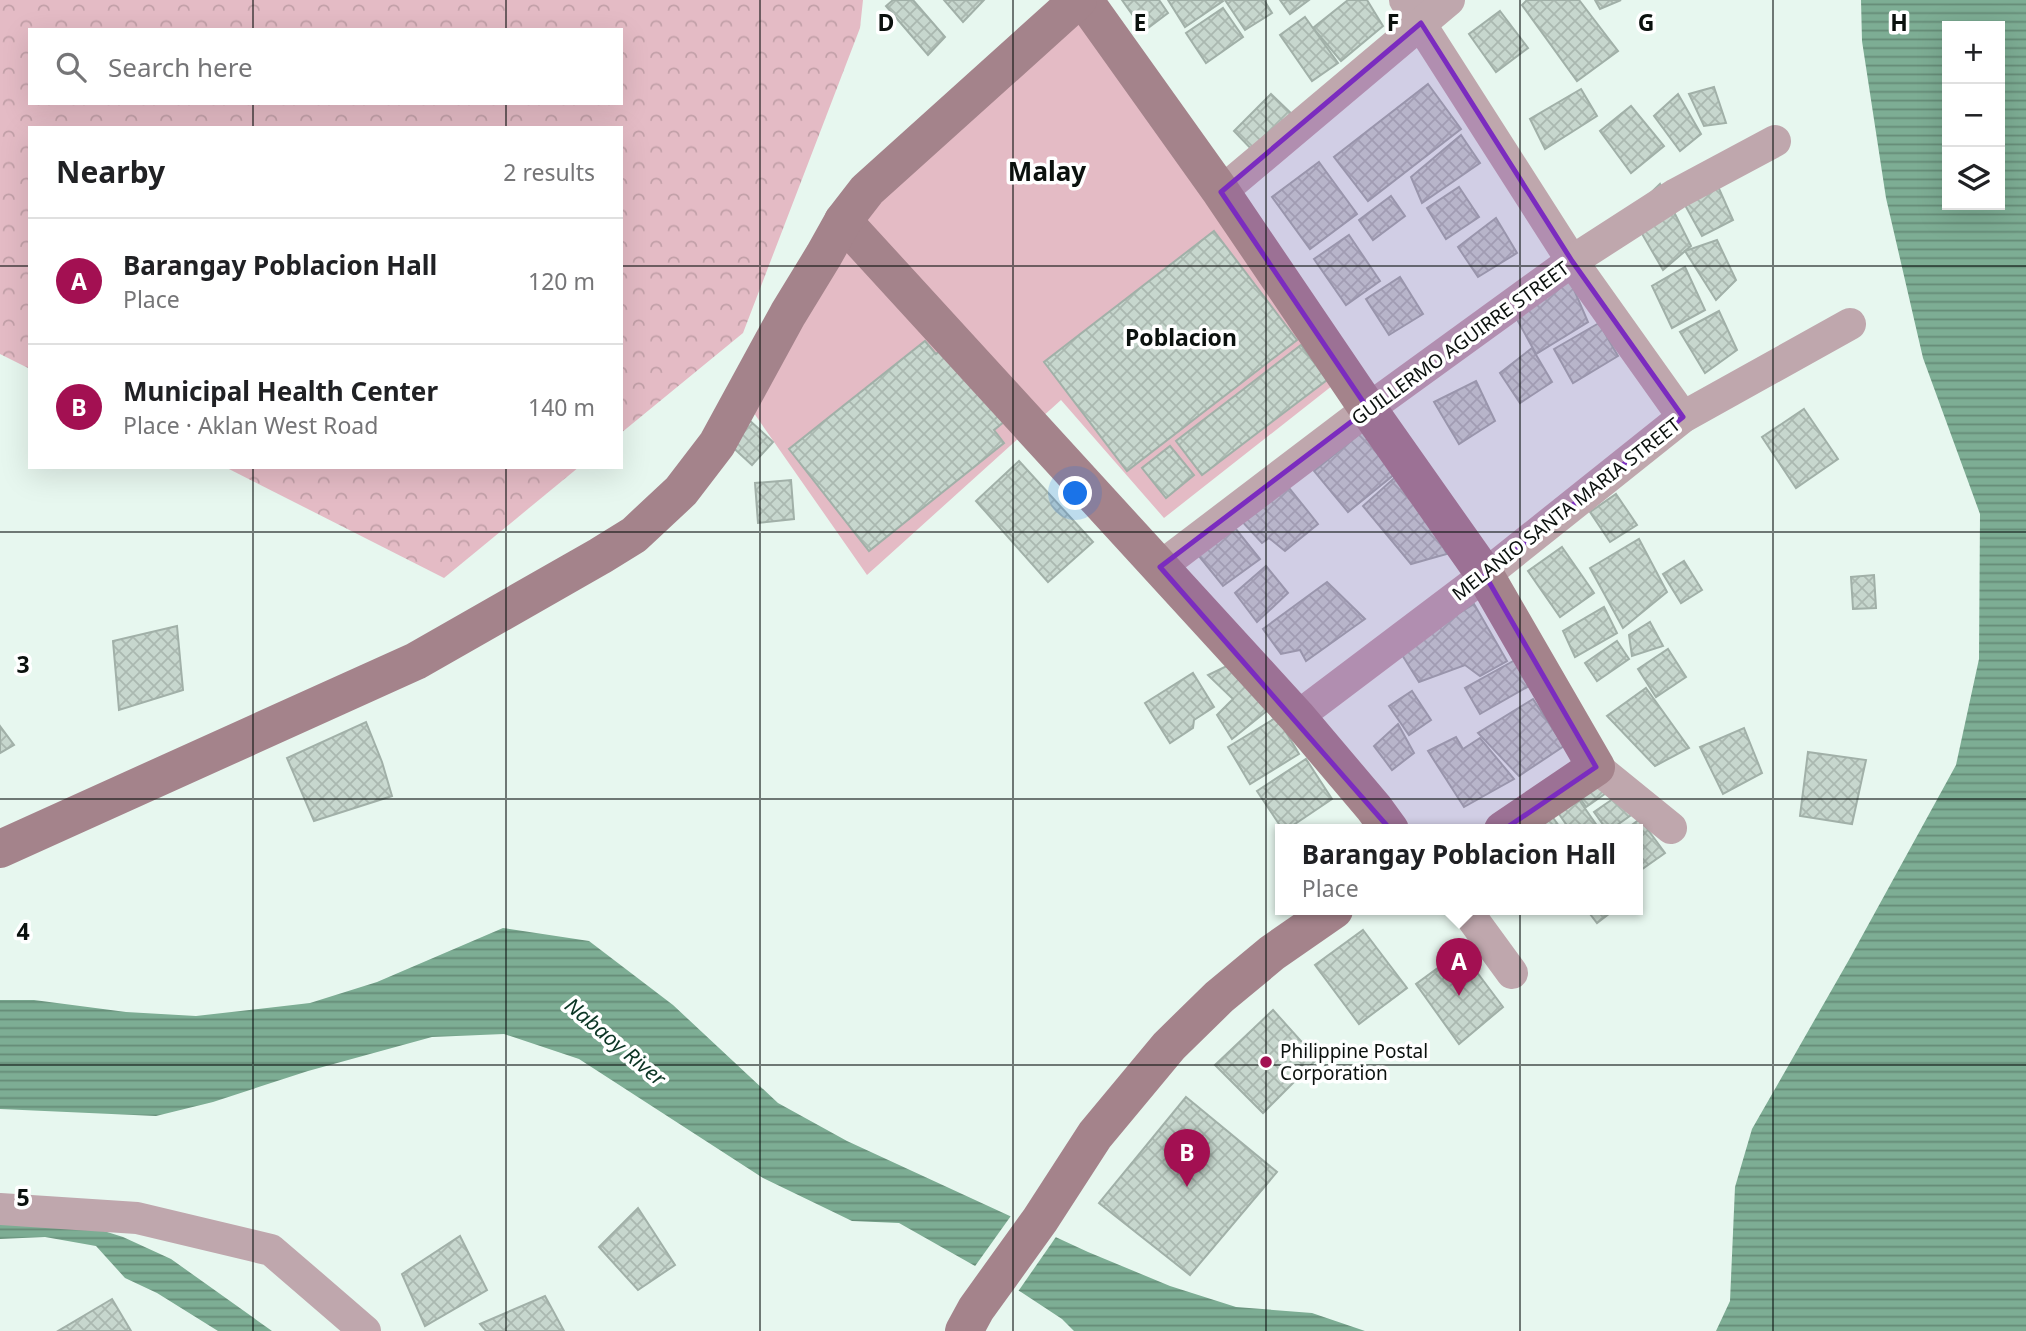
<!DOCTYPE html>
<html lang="en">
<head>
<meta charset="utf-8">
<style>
  :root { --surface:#fff; --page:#f6f6f6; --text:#202124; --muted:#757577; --line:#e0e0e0; --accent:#a31052 }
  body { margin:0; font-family:"Noto Sans",sans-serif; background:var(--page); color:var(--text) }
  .controls { position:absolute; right:21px; top:21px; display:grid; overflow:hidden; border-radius:0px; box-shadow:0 7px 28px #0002 }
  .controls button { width:63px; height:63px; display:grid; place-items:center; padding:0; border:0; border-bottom:2px solid var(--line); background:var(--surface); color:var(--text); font:35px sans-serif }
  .you { position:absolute; left:1076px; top:494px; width:24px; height:24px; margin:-18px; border:5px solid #fff; border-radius:50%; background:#1a73e8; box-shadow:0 0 0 10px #1a73e833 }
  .badge { display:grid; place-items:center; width:46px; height:46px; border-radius:50%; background:var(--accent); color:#fff; font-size:23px; font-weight:700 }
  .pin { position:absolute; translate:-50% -58px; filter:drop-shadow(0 2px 4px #0008) }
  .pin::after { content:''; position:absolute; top:37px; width:24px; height:21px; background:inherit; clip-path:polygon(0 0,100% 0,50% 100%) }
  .popup { position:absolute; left:1275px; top:824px; width:368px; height:91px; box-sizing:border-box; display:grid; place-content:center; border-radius:0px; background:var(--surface); filter:drop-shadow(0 2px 5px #0005); font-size:23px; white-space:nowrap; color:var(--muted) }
  .popup b { font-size:26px; color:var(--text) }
  .popup::after { content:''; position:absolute; left:50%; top:100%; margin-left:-14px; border:14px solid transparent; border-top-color:var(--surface) }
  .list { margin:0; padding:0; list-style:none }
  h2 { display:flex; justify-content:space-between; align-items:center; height:91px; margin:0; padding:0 28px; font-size:30px }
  h2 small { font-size:23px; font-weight:400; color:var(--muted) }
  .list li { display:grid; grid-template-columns:46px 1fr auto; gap:21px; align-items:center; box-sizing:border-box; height:126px; padding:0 28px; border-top:2px solid var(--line) }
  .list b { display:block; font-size:26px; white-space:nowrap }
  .list p { margin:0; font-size:23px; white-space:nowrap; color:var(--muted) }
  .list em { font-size:23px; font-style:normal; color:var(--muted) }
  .icon { flex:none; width:38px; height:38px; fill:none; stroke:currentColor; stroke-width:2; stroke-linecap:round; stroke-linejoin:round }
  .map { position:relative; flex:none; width:2026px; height:1331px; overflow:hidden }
  .search { position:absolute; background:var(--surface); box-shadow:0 7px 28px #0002; left:28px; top:28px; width:595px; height:77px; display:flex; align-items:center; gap:18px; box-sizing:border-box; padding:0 24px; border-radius:0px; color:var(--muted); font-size:26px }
  .panel { position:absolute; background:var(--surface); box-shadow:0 7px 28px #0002; left:28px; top:126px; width:595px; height:343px; border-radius:0px }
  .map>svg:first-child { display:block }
  .forest { fill:url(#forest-crowns); fill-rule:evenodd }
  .green { fill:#e4bbc5 }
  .water { fill:url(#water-rules); fill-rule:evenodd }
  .pier { fill:#e7f7ef }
  .building { fill:url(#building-cross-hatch); stroke:#a1b0a8; stroke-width:2 }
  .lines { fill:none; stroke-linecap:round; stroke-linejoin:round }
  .street { stroke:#bfa7ad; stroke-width:32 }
  .secondary { stroke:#a4838b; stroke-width:38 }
  .marked { fill:#7b2cbf; fill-opacity:0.2; stroke:#7b2cbf; stroke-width:5; stroke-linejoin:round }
  .grid { fill:none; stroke:#0b110e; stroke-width:2; stroke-opacity:0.55 }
  .poi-dot { fill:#a31052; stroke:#fff; stroke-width:2.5 }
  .labels { text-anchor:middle; stroke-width:7; stroke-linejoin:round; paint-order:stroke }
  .street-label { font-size:19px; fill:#0b110e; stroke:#fff }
  .poi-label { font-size:19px; fill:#0b110e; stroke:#fff; text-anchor:start }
  .water-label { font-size:21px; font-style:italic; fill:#0b3524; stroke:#fff }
  .quarter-label { font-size:23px; font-weight:bold; fill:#0b110e; stroke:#fff }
  .district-label { font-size:26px; font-weight:bold; fill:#0b110e; stroke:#fff }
  .grid-label { font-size:23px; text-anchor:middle; font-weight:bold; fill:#0b110e; stroke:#fff; stroke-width:7; stroke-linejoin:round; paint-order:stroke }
</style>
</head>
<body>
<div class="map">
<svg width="2026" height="1331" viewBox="0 0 2026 1331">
  <defs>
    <pattern id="forest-crowns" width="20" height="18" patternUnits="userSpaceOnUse" patternTransform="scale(1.75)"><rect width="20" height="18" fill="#e4bbc5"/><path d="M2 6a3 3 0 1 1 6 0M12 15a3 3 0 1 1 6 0" fill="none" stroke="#c2a0a8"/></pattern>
    <pattern id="water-rules" width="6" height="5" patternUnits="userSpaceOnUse" patternTransform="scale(1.75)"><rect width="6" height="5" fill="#7dad94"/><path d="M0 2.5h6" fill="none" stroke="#658b77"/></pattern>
    <pattern id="building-cross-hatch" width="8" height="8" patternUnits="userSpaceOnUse" patternTransform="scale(1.75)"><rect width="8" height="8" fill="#c7d7ce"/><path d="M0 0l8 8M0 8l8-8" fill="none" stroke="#aab8b0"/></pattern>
  </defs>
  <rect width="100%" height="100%" fill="#e7f7ef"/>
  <g class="forest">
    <path d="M0 0H863L860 28 743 333 621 433V128H30V369L0 354ZM30 30H621V103H30Z"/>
    <path d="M225 467H579L444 578Z"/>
  </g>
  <path class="green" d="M1084 11 1342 378 1164 518 1061 400 867 575 742 396 848 230Z"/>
  <g class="water">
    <path d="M1861 0H2026V1331H1716L1730 1301 1735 1187 1752 1129 1850 958 1956 765 1979 659 1980 514 1923 358 1886 198 1862 41ZM1947 26H2000V205H1947Z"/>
    <path d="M503 928 589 941 673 1005 778 1103 847 1141 1088 1252 1170 1286 1236 1307 1312 1313 1365 1331H1074L1062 1319 1021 1292 899 1223 852 1221 763 1178 579 1059 504 1034 432 1037 308 1071 213 1102 156 1116 0 1109V1000H34L126 1012 196 1016 310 1003 377 982Z"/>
    <path d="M0 1220 88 1226 123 1237 171 1259 272 1331H218L157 1293 125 1278 96 1246 45 1237 0 1239Z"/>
  </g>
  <path class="pier" d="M1013 1213 1058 1234 1017 1293 973 1269Z"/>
  <g class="building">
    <path d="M893 0H913L945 37 928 55 886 6Z"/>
    <path d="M944 0H984L963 22Z"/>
    <path d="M1122 0H1159L1168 13 1144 31Z"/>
    <path d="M1168 0H1222L1223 1 1185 27Z"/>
    <path d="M1225 0H1264L1272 13 1245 30Z"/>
    <path d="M1280 0H1309L1290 14Z"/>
    <path d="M1348 0H1367L1383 26 1341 61 1313 28Z"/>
    <path d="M1527 0H1579L1618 51 1577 81 1522 5Z"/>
    <path d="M1595 0H1621L1600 9Z"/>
    <path d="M1223 8 1243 37 1206 63 1186 33Z"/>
    <path d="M1500 11 1528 48 1496 72 1469 34Z"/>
    <path d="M1305 17 1338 63 1312 81 1280 35Z"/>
    <path d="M1428 84 1461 129 1368 201 1334 157Z"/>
    <path d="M1714 87 1726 123 1704 126 1689 94Z"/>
    <path d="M1581 89 1597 116 1545 149 1530 119Z"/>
    <path d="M1271 94 1296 118 1258 156 1234 131Z"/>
    <path d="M1678 94 1701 134 1680 151 1654 116Z"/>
    <path d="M1631 106 1664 146 1631 173 1600 131Z"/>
    <path d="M1461 135 1480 163 1422 203 1411 177Z"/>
    <path d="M1319 162 1357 214 1310 249 1272 197Z"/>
    <path d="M1708 164 1733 220 1702 236 1674 185Z"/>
    <path d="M1660 184 1691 246 1663 270 1630 213Z"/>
    <path d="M1459 187 1479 217 1446 239 1427 208Z"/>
    <path d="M1391 196 1405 216 1373 240 1359 220Z"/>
    <path d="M1496 218 1517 253 1478 277 1458 247Z"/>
    <path d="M1214 231 1297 340 1127 471 1044 362Z"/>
    <path d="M1349 235 1380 281 1346 305 1314 259Z"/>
    <path d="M1717 240 1736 280 1716 300 1685 251Z"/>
    <path d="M1685 267 1705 310 1672 328 1652 286Z"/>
    <path d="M1400 277 1423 314 1389 335 1366 299Z"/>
    <path d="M1569 278 1588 322 1536 354 1513 312Z"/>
    <path d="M1719 311 1737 350 1705 373 1680 332Z"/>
    <path d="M1599 323 1618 356 1573 383 1554 349Z"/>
    <path d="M925 341 936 354 951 341 1010 417 994 430 1004 443 869 551 789 449Z"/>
    <path d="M1301 345 1327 380 1202 475 1176 441Z"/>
    <path d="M1532 348 1552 382 1520 403 1500 373Z"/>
    <path d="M1476 381 1495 421 1459 444 1434 402Z"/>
    <path d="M1804 409 1838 459 1796 488 1762 437Z"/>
    <path d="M748 419 773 442 752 465 727 442Z"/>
    <path d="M1363 431 1396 473 1348 512 1314 471Z"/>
    <path d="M1170 446 1194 475 1166 498 1142 468Z"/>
    <path d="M1019 461 1093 542 1048 582 976 501Z"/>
    <path d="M1401 472 1447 554 1411 564 1363 506Z"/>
    <path d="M791 480 794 519 758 523 755 483Z"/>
    <path d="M1286 484 1318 524 1285 551 1269 538 1262 543 1237 516Z"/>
    <path d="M1616 494 1637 525 1610 542 1590 512Z"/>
    <path d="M1235 528 1260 559 1223 586 1198 555Z"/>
    <path d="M1639 539 1667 592 1623 628 1590 568Z"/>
    <path d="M1562 547 1594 593 1560 617 1528 571Z"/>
    <path d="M1684 561 1702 590 1681 603 1663 574Z"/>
    <path d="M1266 566 1288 593 1257 622 1235 593Z"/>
    <path d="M1874 575 1876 608 1853 609 1851 577Z"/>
    <path d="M1327 582 1365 619 1306 661 1300 650 1281 654 1263 629Z"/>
    <path d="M1474 604 1507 661 1480 676 1465 665 1419 682 1399 650Z"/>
    <path d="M1604 607 1617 633 1575 657 1563 631Z"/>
    <path d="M1650 622 1663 646 1632 656 1629 635Z"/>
    <path d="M177 626 183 690 119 710 113 641Z"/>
    <path d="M1617 641 1629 659 1597 681 1585 663Z"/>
    <path d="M1668 649 1686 677 1656 697 1638 669Z"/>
    <path d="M1515 660 1529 686 1480 714 1465 688Z"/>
    <path d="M1231 664 1273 706 1232 739 1217 715 1233 699 1208 675Z"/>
    <path d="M1193 673 1214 707 1194 720 1193 728 1170 743 1145 703Z"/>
    <path d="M1646 688 1689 748 1655 766 1607 716Z"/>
    <path d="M1412 691 1431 720 1409 735 1389 706Z"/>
    <path d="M1533 699 1564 746 1519 776 1478 733Z"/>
    <path d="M1277 717 1299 754 1250 784 1228 747Z"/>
    <path d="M366 722 382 762 392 796 314 821 287 758Z"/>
    <path d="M1398 724 1414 753 1392 770 1374 746Z"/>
    <path d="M0 726 14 745 0 753Z"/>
    <path d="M1744 728 1762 773 1723 794 1700 747Z"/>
    <path d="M1456 737 1463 749 1480 738 1514 779 1464 807 1428 751Z"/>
    <path d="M1808 752 1866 760 1852 824 1800 816Z"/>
    <path d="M1306 759 1332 799 1286 830H1283L1257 791Z"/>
    <path d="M1597 776 1612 789 1586 807 1576 792Z"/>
    <path d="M1620 794 1634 813 1610 830H1607L1594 812Z"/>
    <path d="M1577 797 1600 830H1570L1557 811Z"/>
    <path d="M1551 815 1562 830H1529Z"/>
    <path d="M1640 819 1665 853 1638 872V830H1625Z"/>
    <path d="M1587 910H1614L1597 923Z"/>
    <path d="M1363 930 1407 988 1359 1024 1315 965Z"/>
    <path d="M1461 951 1503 1007 1459 1044 1416 984Z"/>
    <path d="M1273 1010 1317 1059 1263 1113 1215 1065Z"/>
    <path d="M1186 1097 1277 1172 1190 1275 1099 1203Z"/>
    <path d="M638 1208 675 1265 638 1290 599 1247Z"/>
    <path d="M460 1236 487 1290 425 1326 402 1274Z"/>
    <path d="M545 1296 564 1331H486L480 1324Z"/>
    <path d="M112 1299 131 1331H58Z"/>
  </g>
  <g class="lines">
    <g class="street">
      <path d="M1405 0 1572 261 1683 417"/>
      <path d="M1221 192 1449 0"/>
      <path d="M1160 567 1368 409 1572 261 1676 194 1775 141"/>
      <path d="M1297 717 1485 575 1683 417 1850 324"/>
      <path d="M1596 767 1671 828"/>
      <path d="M1466 910 1512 973"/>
      <path d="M0 1209 137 1218 271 1250 365 1331"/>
    </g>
    <g class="secondary">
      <path d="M1084 0 1221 192 1368 409 1485 575 1596 767 1503 830"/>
      <path d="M843 221 1297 717 1374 808 1390 830"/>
      <path d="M0 849 416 661 600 556 634 535 681 491 717 444 788 314 824 255 843 221 867 190 1078 0"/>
      <path d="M964 1331 976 1309 1040 1220 1095 1135 1169 1046 1219 997 1272 953 1334 910"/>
    </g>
  </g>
  <path class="marked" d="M1421 23 1572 261 1683 417 1485 575 1596 767 1440 873 1398 875 1389 828 1160 567 1368 409 1221 192Z"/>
  <path class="grid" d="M253 0V30M506 0V30M760 0V1331M1013 0V1331M1266 0V1331M1520 0V1331M1773 0V1331M253 103V128M506 103V128M0 266H30M621 266H2026M253 467V1331M506 467V1331M0 532H2026M0 799H2026M0 1065H2026"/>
  <circle class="poi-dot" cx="1266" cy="1062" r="7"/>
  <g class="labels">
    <g class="street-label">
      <text transform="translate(1460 343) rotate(-36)" y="7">GUILLERMO AGUIRRE STREET</text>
      <text transform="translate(1566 509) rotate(-38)" y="7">MELANIO SANTA MARIA STREET</text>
    </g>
    <g class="poi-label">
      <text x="1280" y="1058">Philippine Postal<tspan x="1280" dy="22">Corporation</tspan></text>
    </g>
    <g class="water-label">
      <text transform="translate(615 1042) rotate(40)" y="7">Nabaoy River</text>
    </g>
    <g class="quarter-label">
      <text x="1181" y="346">Poblacion</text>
    </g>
    <g class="district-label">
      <text x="1047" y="181">Malay</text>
    </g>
  </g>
  <g class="grid-label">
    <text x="886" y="31">D</text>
    <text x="1140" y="31">E</text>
    <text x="1393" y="31">F</text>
    <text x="1646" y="31">G</text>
    <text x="1899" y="31">H</text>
    <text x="23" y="673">3</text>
    <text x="23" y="940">4</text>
    <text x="23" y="1206">5</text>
  </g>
</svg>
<div class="controls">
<button>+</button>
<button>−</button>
<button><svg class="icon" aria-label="layers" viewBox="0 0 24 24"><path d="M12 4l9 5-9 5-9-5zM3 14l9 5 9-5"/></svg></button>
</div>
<div class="you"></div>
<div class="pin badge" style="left:1459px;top:996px">A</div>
<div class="popup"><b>Barangay Poblacion Hall</b>Place</div>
<div class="pin badge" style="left:1187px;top:1187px">B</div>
<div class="search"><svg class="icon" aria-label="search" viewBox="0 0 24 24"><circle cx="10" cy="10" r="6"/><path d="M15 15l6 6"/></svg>Search here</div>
<section class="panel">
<h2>Nearby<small>2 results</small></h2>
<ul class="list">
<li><span class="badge">A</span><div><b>Barangay Poblacion Hall</b><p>Place</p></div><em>120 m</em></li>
<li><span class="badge">B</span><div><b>Municipal Health Center</b><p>Place · Aklan West Road</p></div><em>140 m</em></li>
</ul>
</section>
</div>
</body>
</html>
